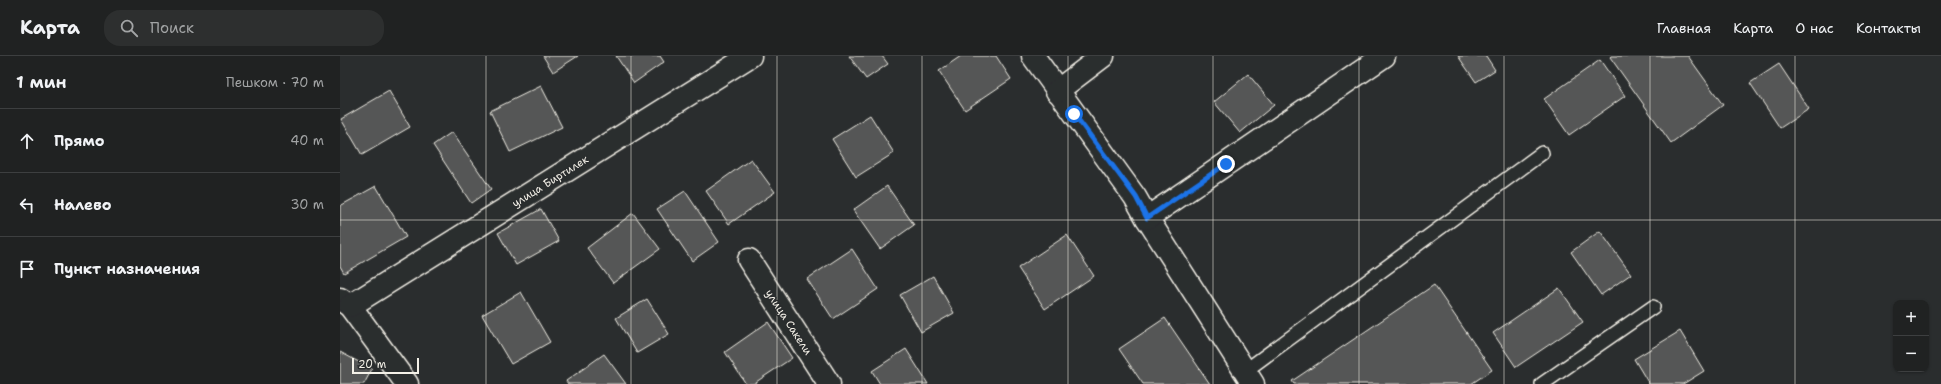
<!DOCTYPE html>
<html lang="ru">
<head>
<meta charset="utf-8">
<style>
  :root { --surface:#202222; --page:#2d2f2f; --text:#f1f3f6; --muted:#a2a4a5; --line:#3d3f40 }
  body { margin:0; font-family:"Shantell Sans",sans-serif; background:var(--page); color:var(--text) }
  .controls { position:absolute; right:12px; bottom:12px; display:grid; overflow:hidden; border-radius:8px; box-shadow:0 1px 3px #0004 }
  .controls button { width:36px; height:36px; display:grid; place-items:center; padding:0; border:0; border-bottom:1px solid var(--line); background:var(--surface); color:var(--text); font:20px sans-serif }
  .scale { position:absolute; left:12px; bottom:10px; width:67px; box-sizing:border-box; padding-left:4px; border:2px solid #f4f1e8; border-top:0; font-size:11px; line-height:14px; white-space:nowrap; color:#f4f1e8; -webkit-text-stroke:3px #2a2d2e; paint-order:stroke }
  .stop { position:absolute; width:12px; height:12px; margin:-9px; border:3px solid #1a73e8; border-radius:50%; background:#fff }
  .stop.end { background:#1a73e8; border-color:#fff; box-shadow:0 1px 4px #0008 }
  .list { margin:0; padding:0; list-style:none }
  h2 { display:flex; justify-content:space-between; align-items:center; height:52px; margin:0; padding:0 16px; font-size:17px }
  h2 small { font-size:13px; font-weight:400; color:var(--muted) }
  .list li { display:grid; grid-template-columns:26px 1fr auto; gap:12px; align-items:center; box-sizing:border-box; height:64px; padding:0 16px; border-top:1px solid var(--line) }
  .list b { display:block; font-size:15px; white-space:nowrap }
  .list em { font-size:13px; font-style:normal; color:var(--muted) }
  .icon { flex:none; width:22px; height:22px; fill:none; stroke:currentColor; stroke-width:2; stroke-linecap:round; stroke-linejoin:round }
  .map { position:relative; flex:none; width:1601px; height:328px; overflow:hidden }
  header { display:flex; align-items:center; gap:24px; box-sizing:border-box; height:56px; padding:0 20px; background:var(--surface); border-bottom:1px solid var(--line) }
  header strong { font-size:19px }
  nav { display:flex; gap:22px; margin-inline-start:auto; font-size:14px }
  .search { width:280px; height:36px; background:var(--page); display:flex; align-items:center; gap:10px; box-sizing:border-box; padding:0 14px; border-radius:16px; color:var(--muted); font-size:15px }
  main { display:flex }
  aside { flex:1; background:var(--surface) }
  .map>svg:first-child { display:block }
  .building { fill:#555756; stroke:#f4f1e8 }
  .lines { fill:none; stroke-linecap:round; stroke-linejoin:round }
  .lane-casing { stroke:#f4f1e8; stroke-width:16 }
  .street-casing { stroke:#f4f1e8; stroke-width:25 }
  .lane { stroke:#2a2d2e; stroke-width:13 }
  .street { stroke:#2a2d2e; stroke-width:22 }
  .route { stroke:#1a73e8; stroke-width:5 }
  .grid { fill:none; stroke:#f4f1e8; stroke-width:1; stroke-opacity:0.55 }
  .labels { text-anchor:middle; stroke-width:3; stroke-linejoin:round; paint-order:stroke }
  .street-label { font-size:11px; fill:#f4f1e8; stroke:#2a2d2e }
</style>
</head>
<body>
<header>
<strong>Карта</strong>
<div class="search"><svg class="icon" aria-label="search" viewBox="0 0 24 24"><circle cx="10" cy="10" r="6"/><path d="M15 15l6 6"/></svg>Поиск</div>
<nav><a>Главная</a><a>Карта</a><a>О нас</a><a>Контакты</a></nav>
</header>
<main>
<aside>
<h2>1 мин<small>Пешком · 70 m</small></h2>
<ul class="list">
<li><svg class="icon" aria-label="ahead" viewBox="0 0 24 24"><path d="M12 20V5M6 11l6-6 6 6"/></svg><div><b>Прямо</b></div><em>40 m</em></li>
<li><svg class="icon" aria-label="left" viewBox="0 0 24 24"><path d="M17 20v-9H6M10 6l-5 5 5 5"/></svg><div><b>Налево</b></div><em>30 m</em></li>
<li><svg class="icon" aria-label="arrive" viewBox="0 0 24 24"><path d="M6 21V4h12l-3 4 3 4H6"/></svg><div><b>Пункт назначения</b></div></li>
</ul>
</aside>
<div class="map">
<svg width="1601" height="328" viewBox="0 0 1601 328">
  <rect width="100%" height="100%" fill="#2a2d2e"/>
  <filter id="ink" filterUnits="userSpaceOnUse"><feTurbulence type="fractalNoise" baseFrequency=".025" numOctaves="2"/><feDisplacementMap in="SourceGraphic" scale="8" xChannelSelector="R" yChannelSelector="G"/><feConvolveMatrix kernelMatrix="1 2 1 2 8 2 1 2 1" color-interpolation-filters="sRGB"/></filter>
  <g filter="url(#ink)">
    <g class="building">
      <path d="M203 0H238L213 16Z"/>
      <path d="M276 0H320L324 6 294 27Z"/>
      <path d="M509 0H542L548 8 526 23Z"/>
      <path d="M621 0H656L671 23 625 54 599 15Z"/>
      <path d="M1118 0H1146L1155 14 1136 26Z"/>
      <path d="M1271 0H1348L1383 49 1331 87 1270 1Z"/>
      <path d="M1260 4 1285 40 1229 79 1204 43Z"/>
      <path d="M1439 8 1469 53 1440 72 1410 27Z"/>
      <path d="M908 18 934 49 900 77 874 46Z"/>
      <path d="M201 30 222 71 170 96 150 55Z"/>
      <path d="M49 35 70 71 22 99 1 63Z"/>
      <path d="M530 59 554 97 516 121 492 83Z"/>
      <path d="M112 76 151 133 131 147 93 89Z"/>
      <path d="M411 103 435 136 389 168 366 135Z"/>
      <path d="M36 130 66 181 4 217 0 210V150Z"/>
      <path d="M547 130 574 169 540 193 513 154Z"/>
      <path d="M345 135 379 186 352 205 317 153Z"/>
      <path d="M201 153 219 185 176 209 158 177Z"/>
      <path d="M293 157 320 193 273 227 247 192Z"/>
      <path d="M1260 175 1291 218 1261 239 1231 196Z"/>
      <path d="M727 179 754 220 705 253 678 212Z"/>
      <path d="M512 193 538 233 493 263 467 223Z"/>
      <path d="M593 220 614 257 581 276 560 239Z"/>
      <path d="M1094 229 1152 314 1131 328H954L952 325Z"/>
      <path d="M1219 232 1243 266 1176 311 1153 277Z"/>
      <path d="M181 236 210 286 171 308 142 259Z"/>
      <path d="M307 243 329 278 297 297 276 262Z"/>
      <path d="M825 262 870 328H803L779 293Z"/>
      <path d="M428 266 452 302 413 328H406L385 296Z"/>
      <path d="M1340 275 1364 315 1343 328H1309L1294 303Z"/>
      <path d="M566 293 588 328H540L532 315Z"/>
      <path d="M0 296 32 313 24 328H0Z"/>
      <path d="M264 298 286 328H228L226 325Z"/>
    </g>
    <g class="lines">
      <defs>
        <g id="lane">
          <path d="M905 315 1202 97"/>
          <path d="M1202 328 1313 251"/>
        </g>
        <g id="street">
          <path d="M693 0 795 141 807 162 913 328"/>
          <path d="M717 35 763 0"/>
          <path d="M807 162 1044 0"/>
          <path d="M409 204 489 328"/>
          <path d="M0 243 10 250 67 328"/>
          <path d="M10 250 410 0"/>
        </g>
      </defs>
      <use href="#lane" class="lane-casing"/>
      <use href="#street" class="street-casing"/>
      <use href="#lane" class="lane"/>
      <use href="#street" class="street"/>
    </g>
  </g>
  <g class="lines" filter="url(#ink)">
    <path class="route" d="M734 58 796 141 807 162 886 108"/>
  </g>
  <path class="grid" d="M146 0V328M291 0V328M437 0V328M582 0V328M728 0V328M873 0V328M1019 0V328M1164 0V328M1310 0V328M1455 0V328M0 164H1601"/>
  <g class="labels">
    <g class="street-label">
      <text transform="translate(210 125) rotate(-32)" y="4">улица Биртилек</text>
      <text transform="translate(449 266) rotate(57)" y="4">улица Сакели</text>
    </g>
  </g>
</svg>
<div class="controls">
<button>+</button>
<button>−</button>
</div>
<div class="scale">20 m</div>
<div class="stop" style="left:734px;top:58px"></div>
<div class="stop end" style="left:886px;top:108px"></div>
</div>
</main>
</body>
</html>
